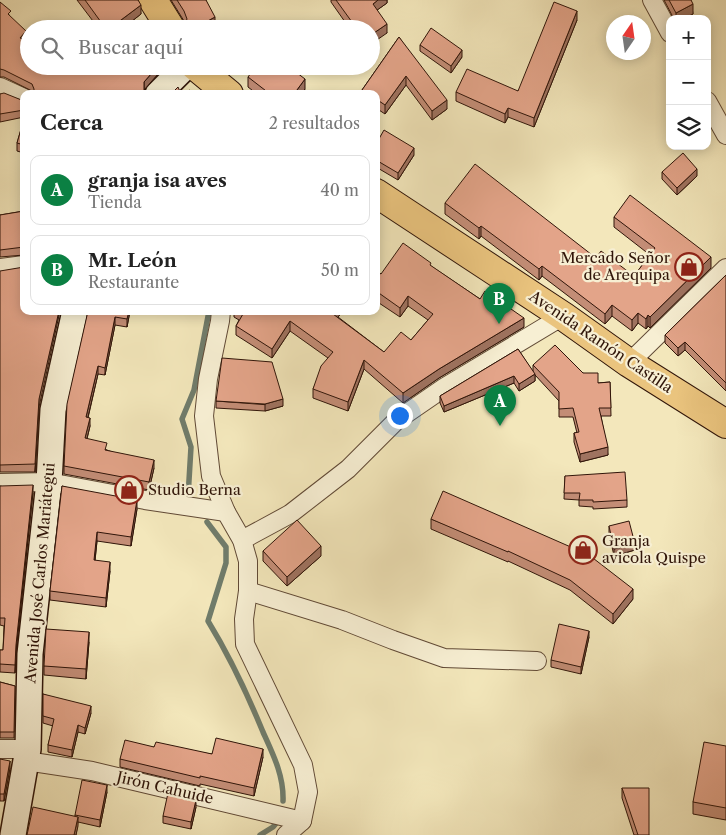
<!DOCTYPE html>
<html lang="es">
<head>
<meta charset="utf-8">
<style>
  :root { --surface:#fff; --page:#f6f6f6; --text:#222; --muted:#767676; --line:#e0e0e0; --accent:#0b8043 }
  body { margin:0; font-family:"Libre Caslon Text",serif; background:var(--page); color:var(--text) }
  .controls { position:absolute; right:15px; top:15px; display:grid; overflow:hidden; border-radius:10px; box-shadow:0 2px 12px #0003 }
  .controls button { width:45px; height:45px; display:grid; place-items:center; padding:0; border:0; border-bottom:1px solid var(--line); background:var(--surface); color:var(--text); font:25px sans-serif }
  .compass { position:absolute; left:606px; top:15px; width:45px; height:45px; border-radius:50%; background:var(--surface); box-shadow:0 2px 12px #0003; rotate:13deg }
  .you { position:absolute; left:399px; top:415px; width:18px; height:18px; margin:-12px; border:4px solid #fff; border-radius:50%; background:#1a73e8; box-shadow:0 0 0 8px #1a73e833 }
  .badge { display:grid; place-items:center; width:32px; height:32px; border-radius:50%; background:var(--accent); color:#fff; font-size:16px; font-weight:700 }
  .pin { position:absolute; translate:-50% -41px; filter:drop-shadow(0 1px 2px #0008) }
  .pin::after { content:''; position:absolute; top:26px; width:18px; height:15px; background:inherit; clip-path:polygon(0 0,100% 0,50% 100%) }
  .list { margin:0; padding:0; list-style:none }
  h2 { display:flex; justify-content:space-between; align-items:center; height:65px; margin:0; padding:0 20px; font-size:21px }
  h2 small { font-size:16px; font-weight:400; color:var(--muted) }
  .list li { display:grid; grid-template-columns:32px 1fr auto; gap:15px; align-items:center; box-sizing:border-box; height:70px; margin:0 10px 10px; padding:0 10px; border:1px solid var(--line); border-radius:10px }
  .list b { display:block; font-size:19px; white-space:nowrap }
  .list p { margin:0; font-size:16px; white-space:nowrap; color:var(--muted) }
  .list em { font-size:16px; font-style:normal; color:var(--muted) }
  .icon { flex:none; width:28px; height:28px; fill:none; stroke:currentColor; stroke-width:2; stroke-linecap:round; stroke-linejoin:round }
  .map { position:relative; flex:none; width:726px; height:835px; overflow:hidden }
  .search { position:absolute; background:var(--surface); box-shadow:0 2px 12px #0003; left:20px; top:20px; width:360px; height:55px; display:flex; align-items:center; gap:12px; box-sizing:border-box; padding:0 18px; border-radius:28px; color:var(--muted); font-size:19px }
  .panel { position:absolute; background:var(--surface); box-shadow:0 2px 12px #0003; left:20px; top:90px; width:360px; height:225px; border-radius:10px }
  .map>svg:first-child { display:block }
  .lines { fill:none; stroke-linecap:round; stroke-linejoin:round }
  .stream { stroke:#707c6b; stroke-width:5.5 }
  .lane-casing { stroke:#614a36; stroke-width:11 }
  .street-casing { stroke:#614a36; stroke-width:20 }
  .secondary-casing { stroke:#301509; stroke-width:28 }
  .highway-casing { stroke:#301509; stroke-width:30 }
  .lane { stroke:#f7efd3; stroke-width:9 }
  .street { stroke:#f7efd3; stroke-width:18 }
  .secondary { stroke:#f7efd3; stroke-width:25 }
  .highway { stroke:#eac47e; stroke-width:28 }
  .wall { fill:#c38d76; stroke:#301509 }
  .shaded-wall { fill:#9f7360; stroke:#301509 }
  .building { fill:#e3a489; stroke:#301509 }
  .labels { text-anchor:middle; stroke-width:4.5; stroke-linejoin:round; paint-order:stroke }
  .poi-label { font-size:15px; fill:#301509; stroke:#f7efd3; text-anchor:start }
  .street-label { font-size:15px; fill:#301509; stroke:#f7efd3 }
</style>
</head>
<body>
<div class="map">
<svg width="726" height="835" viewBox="0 0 726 835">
  <rect width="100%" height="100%" fill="#f3e7bb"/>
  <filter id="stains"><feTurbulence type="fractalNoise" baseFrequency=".004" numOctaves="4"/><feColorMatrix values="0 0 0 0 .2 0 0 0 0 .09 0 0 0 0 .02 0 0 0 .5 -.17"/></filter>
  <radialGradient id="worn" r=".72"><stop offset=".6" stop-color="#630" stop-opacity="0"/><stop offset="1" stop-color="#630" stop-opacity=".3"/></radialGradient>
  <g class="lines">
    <g class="stream">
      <path d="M188 497 191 447 182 419 194 390 209 311"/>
      <path d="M207 522 226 547V563L208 621C230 657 247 693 263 732 273 754 284 776 283 801"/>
      <path d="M260 835 273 827 278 821"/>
    </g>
    <defs>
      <path id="lane" d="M217 81 226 66"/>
      <g id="street">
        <path d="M652 0 670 33"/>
        <path d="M0 87 24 98"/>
        <path d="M707 101 726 135"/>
        <path d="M0 268 24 265"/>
        <path d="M221 311 220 321 208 379 204 416 211 476 226 512 242 540 248 561V591L244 619 245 644 303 765 308 792 302 821 286 835"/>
        <path d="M629 363 726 268"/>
        <path d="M0 483 49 482 145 500 226 512"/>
        <path d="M242 540 290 514 348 469 397 420 445 387 563 316"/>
        <path d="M248 591 342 620 393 640 444 658 537 661"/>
        <path d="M0 749H28"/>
        <path d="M26 761 92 771 302 821"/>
      </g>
      <g id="secondary">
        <path d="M158 94 186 66"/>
        <path d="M13 835 28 749 30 654 49 482 53 410 75 311"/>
      </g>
      <g id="highway">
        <path d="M153 0 171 29"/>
        <path d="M195 66 229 94"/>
        <path d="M376 193 563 316 629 363 726 424"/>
      </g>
    </defs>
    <use href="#lane" class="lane-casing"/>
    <use href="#street" class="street-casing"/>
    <use href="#secondary" class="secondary-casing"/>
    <use href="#highway" class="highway-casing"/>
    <use href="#lane" class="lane"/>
    <use href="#street" class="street"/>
    <use href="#secondary" class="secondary"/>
    <use href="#highway" class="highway"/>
  </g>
  <g class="wall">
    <path d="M77 0H138L141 14 122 29H99Z"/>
    <path d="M171 0H206L215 27 212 29H183L185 23 184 21Z"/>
    <path d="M331 0H387V3L377 10 387 33 371 29H350L331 2Z"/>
    <path d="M664 0H691L693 14 683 19H674Z"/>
    <path d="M0 2 26 39 25 40 29 66H62L61 68 158 74 144 90 33 94 32 91 4 77H0Z"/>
    <path d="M577 20 534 127 508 117 505 123 456 101V92L518 91Z"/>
    <path d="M399 37 447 109 432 120 406 85 385 114 376 108V94H362V90Z"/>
    <path d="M420 45 462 57 451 73 420 51Z"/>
    <path d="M248 77 305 89 302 94H257L248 87Z"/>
    <path d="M0 94 24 101V117L0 122Z"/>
    <path d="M24 119V153L17 151V143Z"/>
    <path d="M376 144 414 155 398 180 376 167Z"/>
    <path d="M662 172 697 176 677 195 662 179Z"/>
    <path d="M445 203 596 258 634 276 650 255 614 227V217L711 268 650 328 648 326 646 329 638 323 632 331 612 316 605 324 542 276 539 280 481 236 479 239 445 214Z"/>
    <path d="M24 211V255L0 257V215Z"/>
    <path d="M431 266 480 299 524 327 439 378 403 403 364 369 348 411 313 398V389L328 358 290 331 272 358 236 335V326L239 320 234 317V311H343L338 317 384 352 411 340 428 320 408 306 400 317 376 301V271L381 274Z"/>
    <path d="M0 271 39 407 35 472H0Z"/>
    <path d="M726 275V391L685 350 678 356 665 343V335Z"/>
    <path d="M88 311H130L127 327 115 325 105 375 98 374 88 418 90 426 87 439 107 450 154 468 149 490 64 474V466Z"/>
    <path d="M518 349 533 372V365L583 373 598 383 610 382 611 416H601L608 455 580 462 574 442V433H577L573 417H559V401L535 375V381L519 391 514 383 444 412 440 403V396Z"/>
    <path d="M216 401 283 406 265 411 216 408Z"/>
    <path d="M565 476 627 500V507L593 509V507L579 506V500L564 499Z"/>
    <path d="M0 486 33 493 16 652 15 673 0 672V650H3L4 626 0 625Z"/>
    <path d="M62 486 137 509 131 546 97 541 95 561 110 571 106 607 50 600V591Z"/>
    <path d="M431 519 633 599 613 624 570 590 508 561V562L431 529Z"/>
    <path d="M609 526 635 550 614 556 609 533Z"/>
    <path d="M263 551 321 556 287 586 263 561Z"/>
    <path d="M589 637 581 674 551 667V660Z"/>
    <path d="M89 642 86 679 44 675V666Z"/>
    <path d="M0 682 15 686 14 738H0Z"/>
    <path d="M43 694 91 713 85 734 78 732 72 757 48 752V745L53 726 43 723Z"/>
    <path d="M726 746V820L693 814V802Z"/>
    <path d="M154 747 212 754 263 757 254 796 200 784V786L120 767V759Z"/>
    <path d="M0 759 10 768 4 801H0Z"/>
    <path d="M622 788 649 835H634L622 798Z"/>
    <path d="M107 792 100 827 78 822 76 835H27L75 816V815Z"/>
    <path d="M196 807 191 829 163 823V816Z"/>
  </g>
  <g class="shaded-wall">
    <path d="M378 0H387V3L373 13V4Z"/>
    <path d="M693 4V14L683 19H676V13Z"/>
    <path d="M141 5V14L122 29H109Z"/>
    <path d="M577 11V20L534 127V118Z"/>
    <path d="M215 17V27L212 29H193Z"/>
    <path d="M387 24V33L371 44V35Z"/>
    <path d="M26 31V39L20 46V38Z"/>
    <path d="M462 50V57L451 73V66Z"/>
    <path d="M158 66V74L144 90V82Z"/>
    <path d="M406 76V85L385 114V105Z"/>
    <path d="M305 79V89L302 94H294Z"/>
    <path d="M447 100V109L432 120V111Z"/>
    <path d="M508 108V117L505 123V114Z"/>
    <path d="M414 148V155L398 180V173Z"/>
    <path d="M697 169V176L677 195V188Z"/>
    <path d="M481 226V236L479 239V228Z"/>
    <path d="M711 257V268L650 328V317Z"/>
    <path d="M542 266V276L539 280V269Z"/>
    <path d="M408 296V306L400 317V308Z"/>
    <path d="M612 305V316L605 324V314Z"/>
    <path d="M59 311H60L39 407 35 472 39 399Z"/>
    <path d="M129 311H130L127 327V319Z"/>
    <path d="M335 311H343L333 323V314Z"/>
    <path d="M638 313V323L632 331V320Z"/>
    <path d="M648 315V326L646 329V319Z"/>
    <path d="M115 317V325L105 375V368Z"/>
    <path d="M524 318V327L439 378 403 403V393L439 369Z"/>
    <path d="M290 321V331L272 358V349Z"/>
    <path d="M685 342V350L678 356V348Z"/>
    <path d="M364 360V369L348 411V402Z"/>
    <path d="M98 366V374L86 425V417Z"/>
    <path d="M535 374V381L519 391V384Z"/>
    <path d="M514 376V383L444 412V406Z"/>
    <path d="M283 399V406L265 411V404Z"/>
    <path d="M90 418V426L85 446V438Z"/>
    <path d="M608 447V455L580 462V454Z"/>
    <path d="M154 460V468L149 490V482Z"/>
    <path d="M33 485V493L16 652 15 673 16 645Z"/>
    <path d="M137 500V509L131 546V537Z"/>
    <path d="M97 532V541L94 569V560Z"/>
    <path d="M635 544V550L614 556V549Z"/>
    <path d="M321 546V556L287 586V577Z"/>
    <path d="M110 562V571L106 607V598Z"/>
    <path d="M633 589V599L613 624V614Z"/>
    <path d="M589 631V637L581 674V667Z"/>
    <path d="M89 632V642L86 679V669Z"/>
    <path d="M91 706V713L85 734V728Z"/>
    <path d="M78 725V732L72 757V750Z"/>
    <path d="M263 749V757L254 796V788Z"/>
    <path d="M10 761V768L4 801V794Z"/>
    <path d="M107 785V792L100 827V820Z"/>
    <path d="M196 800V807L191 829V822Z"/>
    <path d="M78 817V826L76 835H74Z"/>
  </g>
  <g class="building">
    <path d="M85 0H138L141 5 109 29H106Z"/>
    <path d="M177 0H206L215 17 193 29H183L187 19 184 11Z"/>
    <path d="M336 0H378L373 4 387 24 371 35V29H357Z"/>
    <path d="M669 0H691L693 4 676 13Z"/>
    <path d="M0 2 11 11 8 14 26 31 20 38 29 41V66H59V69L68 66H158L144 82V90L146 94H34V89L32 84 4 70 0 69Z"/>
    <path d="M554 2 577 11 534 118 508 108 505 114 456 92 467 69 518 91Z"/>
    <path d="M431 28 462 50 451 66 420 45Z"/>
    <path d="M399 37 447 100 432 111 406 76 385 105 376 99V94H368L362 90Z"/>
    <path d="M256 66H288L305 79 294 94H270L248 77Z"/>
    <path d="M178 87 181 94H171Z"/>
    <path d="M190 90 191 94H182Z"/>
    <path d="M4 93 24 101V110L0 114V94Z"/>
    <path d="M24 119V145L17 143Z"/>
    <path d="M384 130 414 148 398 173 376 160V144Z"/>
    <path d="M683 153 697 169 677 188 662 172Z"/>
    <path d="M475 164 596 258 601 251 634 276 655 248 614 217 630 195 711 257 650 317 648 315 646 319 638 313 632 320 612 305 605 314 542 266 539 269 481 226 479 228 445 203Z"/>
    <path d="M24 211V247L0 250V215Z"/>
    <path d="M403 243 431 263 430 265 480 299 485 291 524 318 439 369 403 393 364 360 348 402 313 389 321 366 333 352 290 321 272 349 236 326 243 314 239 311H335L333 314 384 352 401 332 411 340 433 314 408 296 400 308 376 291V271L381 274Z"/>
    <path d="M24 267V311H59L39 399 35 464 0 465V271Z"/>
    <path d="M726 275V383L685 342 678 348 665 335Z"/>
    <path d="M88 311H129L127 319 115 317 105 368 98 366 86 417 90 418 85 438 107 443 105 450 154 460 149 482 64 466 67 404Z"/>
    <path d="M555 345 583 373H598V383L610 382 611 408H599L608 447 580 454 574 433 579 432 573 408 559 409V392L533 365Z"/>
    <path d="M518 349 535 374 519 384 514 376 444 406 440 396Z"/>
    <path d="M222 358 272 362 283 399 265 404 216 401Z"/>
    <path d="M625 472 627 500 593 502V500H579L580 493H564L565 476Z"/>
    <path d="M33 485 16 645 15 665 0 664V650H3L5 618H0V486Z"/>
    <path d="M62 486 137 500 131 537 97 532 94 560 110 562 106 598 50 591Z"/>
    <path d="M443 491 589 555 633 589 613 614 570 580 508 551V552L431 519Z"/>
    <path d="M297 520 321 546 287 577 263 551Z"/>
    <path d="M629 521 635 544 614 549 609 526Z"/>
    <path d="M559 624 589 631 581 667 551 660Z"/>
    <path d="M46 629 89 632 86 669 44 666Z"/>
    <path d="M0 682 15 686 14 732H0Z"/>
    <path d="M43 694 91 706 85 728 78 725 72 750 48 745 54 719 43 716Z"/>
    <path d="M216 738 263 749 254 788 200 776V778L120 759 125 740 154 747 156 742 212 754Z"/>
    <path d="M704 742 726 746V808L693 802Z"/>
    <path d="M0 759 10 761 4 794H0Z"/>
    <path d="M82 780 107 785 100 820 75 815Z"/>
    <path d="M622 788H649V835H638Z"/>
    <path d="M168 793 196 800 191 822 163 816Z"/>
    <path d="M33 807 78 817 74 835H27Z"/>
  </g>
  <defs>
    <symbol id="shop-ring" viewBox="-11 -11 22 22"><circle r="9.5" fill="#f7efd3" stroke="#8f2418" stroke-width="1.5"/><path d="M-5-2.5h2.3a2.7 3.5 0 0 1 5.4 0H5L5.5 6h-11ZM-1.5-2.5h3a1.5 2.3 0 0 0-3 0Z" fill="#8f2418"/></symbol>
  </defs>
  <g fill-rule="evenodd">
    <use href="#shop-ring" x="673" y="251" width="32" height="32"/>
    <use href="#shop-ring" x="113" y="474" width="32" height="32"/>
    <use href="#shop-ring" x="567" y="534" width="32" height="32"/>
  </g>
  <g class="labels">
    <g class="poi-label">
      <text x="670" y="263" text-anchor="end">Mercado Señor<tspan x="670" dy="17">de Arequipa</tspan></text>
      <text x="148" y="495">Studio Berna</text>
      <text x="602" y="546">Granja<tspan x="602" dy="17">avicola Quispe</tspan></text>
    </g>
    <g class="street-label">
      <text transform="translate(601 342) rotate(34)" y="5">Avenida Ramón Castilla</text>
      <text transform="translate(40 573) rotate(-85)" y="5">Avenida José Carlos Mariátegui</text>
      <text transform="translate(165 788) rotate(13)" y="5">Jirón Cahuide</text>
    </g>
  </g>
  <rect width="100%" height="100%" filter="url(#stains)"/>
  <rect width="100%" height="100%" fill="url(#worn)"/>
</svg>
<div class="controls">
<button>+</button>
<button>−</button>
<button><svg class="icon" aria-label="layers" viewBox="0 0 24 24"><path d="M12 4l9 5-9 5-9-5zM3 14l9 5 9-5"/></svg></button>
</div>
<svg class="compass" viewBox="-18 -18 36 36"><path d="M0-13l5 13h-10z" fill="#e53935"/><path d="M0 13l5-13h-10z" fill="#767676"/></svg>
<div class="you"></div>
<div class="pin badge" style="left:500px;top:426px">A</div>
<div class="pin badge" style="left:499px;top:324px">B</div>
<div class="search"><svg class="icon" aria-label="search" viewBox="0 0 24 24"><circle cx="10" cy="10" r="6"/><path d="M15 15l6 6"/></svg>Buscar aquí</div>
<section class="panel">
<h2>Cerca<small>2 resultados</small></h2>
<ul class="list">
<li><span class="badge">A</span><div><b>granja isa aves</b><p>Tienda</p></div><em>40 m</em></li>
<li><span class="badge">B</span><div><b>Mr. León</b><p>Restaurante</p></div><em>50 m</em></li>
</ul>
</section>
</div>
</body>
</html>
